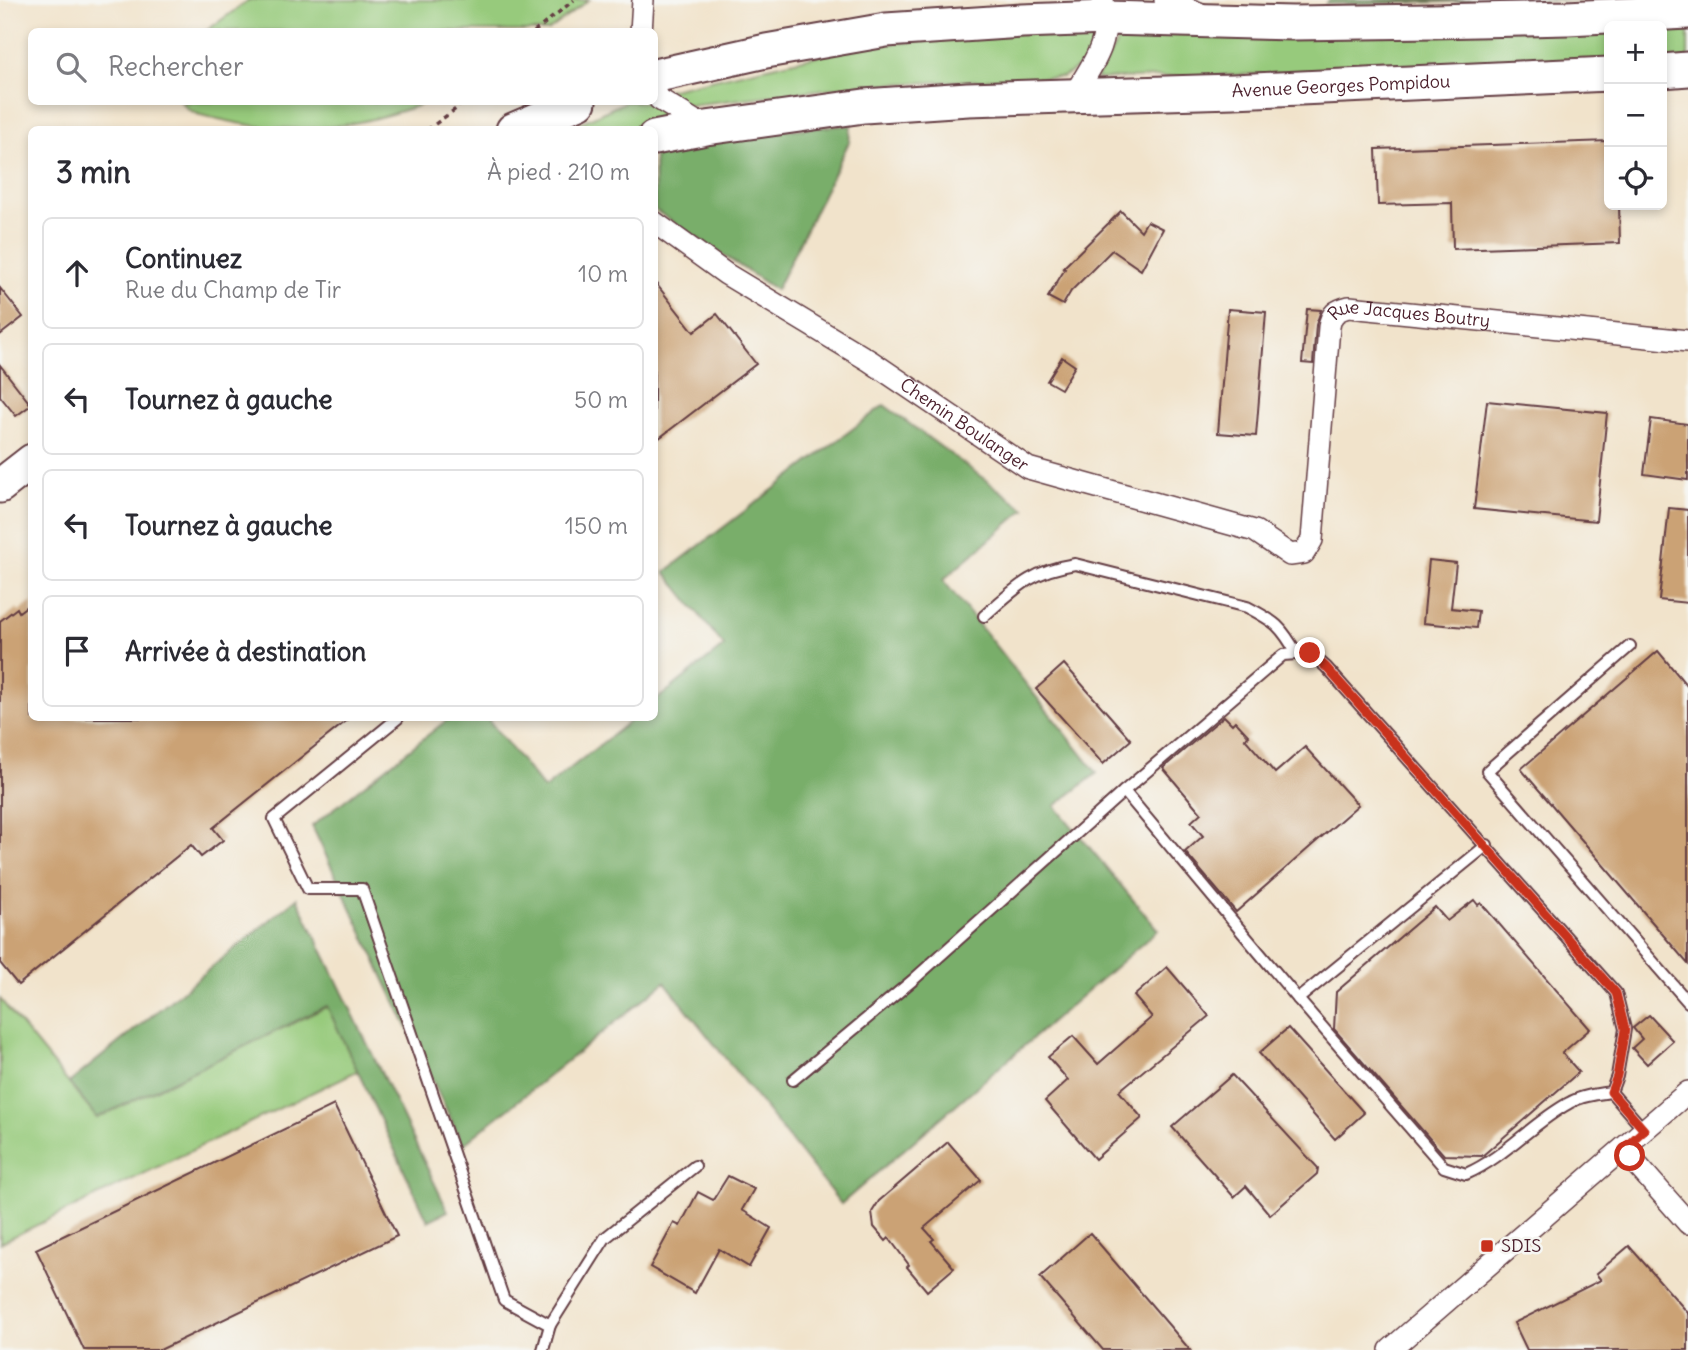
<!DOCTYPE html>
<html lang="fr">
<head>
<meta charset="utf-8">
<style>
  :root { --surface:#fff; --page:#f7f7f7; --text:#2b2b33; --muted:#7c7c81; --line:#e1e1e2 }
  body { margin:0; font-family:Delius,sans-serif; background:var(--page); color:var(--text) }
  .controls { position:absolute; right:21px; top:21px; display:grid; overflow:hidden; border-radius:10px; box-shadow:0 4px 10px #0003 }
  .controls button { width:63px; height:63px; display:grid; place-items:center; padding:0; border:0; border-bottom:2px solid var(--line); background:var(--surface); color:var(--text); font:35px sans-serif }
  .stop { position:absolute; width:21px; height:21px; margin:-16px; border:5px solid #c8321e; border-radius:50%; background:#fff }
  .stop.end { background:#c8321e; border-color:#fff; box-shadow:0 2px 7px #0008 }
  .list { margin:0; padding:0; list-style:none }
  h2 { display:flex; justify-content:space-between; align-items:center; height:91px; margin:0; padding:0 28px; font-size:30px }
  h2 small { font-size:23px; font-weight:400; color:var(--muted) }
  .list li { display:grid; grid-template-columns:46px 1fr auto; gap:21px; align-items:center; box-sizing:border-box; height:112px; margin:0 14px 14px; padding:0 14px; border:2px solid var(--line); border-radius:10px }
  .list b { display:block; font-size:26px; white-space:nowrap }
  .list p { margin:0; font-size:23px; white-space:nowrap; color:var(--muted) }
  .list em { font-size:23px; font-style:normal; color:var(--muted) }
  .icon { flex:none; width:38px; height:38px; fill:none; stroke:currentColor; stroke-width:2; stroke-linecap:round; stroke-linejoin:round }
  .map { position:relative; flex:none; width:1688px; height:1350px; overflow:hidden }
  .search { position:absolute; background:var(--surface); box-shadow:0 4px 10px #0003; left:28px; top:28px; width:630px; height:77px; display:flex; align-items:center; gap:18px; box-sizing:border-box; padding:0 24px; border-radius:10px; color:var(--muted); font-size:26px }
  .panel { position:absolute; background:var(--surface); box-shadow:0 4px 10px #0003; left:28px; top:126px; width:630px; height:595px; border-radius:10px }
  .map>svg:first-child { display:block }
  .green { fill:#97ca7b; stroke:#707453; stroke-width:2 }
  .forest { fill:#79ae6b; stroke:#62664b; stroke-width:2 }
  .building { fill:#cba274 }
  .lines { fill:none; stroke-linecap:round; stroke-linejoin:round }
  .service-casing { stroke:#633c43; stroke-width:14 }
  .minor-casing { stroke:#633c43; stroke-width:24 }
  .primary-casing { stroke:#633c43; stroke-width:37 }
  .path { stroke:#633c43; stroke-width:3.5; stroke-dasharray:5 5; stroke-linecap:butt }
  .service { stroke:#fff; stroke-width:10 }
  .minor { stroke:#fff; stroke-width:21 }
  .primary { stroke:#fff; stroke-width:33 }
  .route { stroke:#c8321e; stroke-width:9 }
  .poi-dot { fill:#c8321e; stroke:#f6f6f2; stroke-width:2.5 }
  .labels { text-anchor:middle; stroke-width:5; stroke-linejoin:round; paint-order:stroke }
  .street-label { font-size:18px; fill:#4a1f2b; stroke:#f6f6f2 }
  .poi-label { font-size:18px; fill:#4a1f2b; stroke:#f6f6f2; text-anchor:start }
</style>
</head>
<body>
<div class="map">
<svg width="1688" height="1350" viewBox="0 0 1688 1350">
  <rect width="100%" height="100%" fill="#f6f6f2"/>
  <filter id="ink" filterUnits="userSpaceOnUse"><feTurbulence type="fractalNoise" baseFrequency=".0143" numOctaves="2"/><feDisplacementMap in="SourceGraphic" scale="14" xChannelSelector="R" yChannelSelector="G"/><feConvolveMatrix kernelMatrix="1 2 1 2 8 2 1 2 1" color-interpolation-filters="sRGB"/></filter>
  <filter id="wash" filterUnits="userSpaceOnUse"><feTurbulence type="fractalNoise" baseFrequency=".00686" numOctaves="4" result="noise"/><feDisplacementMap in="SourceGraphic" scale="28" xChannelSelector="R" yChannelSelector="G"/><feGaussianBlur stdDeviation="1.57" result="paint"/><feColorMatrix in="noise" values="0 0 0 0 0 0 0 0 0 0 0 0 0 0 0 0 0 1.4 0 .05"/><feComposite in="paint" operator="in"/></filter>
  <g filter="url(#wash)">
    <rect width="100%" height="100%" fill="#f1e3cb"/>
    <g class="green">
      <path d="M249 0H589L548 31H206Z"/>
      <path d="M1688 21V59L1662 61V26H1609V64L1096 79 1120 37 1125 31Z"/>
      <path d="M1077 28 1098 35 1086 62 1063 77 860 85 691 105 684 104 668 95 667 90 860 46Z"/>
      <path d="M181 102H428C356 128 298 137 223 120 205 116 193 116 181 102Z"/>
      <path d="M625 102H647L676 121 646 129 565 130Z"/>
      <path d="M0 999 97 1118 328 1006 359 1070 0 1243Z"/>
    </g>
    <g class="forest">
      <path d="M1329 0H1580L1326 4Z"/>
      <path d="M851 125 849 142 776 290 655 210 654 152 730 134Z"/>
      <path d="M884 405 1025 509 943 580 1097 773 1055 806 1158 930 841 1204 665 982 463 1145 312 826 447 720 487 718 544 789 634 718H654L655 701 724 646 665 572Z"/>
      <path d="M297 898 448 1211 428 1221 327 1006 97 1118 69 1083Z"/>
    </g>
    <g id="blocks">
      <g class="building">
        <path d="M1609 141V205H1619L1620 243 1453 249 1452 203 1378 205 1376 149Z"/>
        <path d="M1121 211 1141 231 1147 221 1163 229 1141 270 1112 250 1071 291 1063 305 1048 297 1065 269 1063 268Z"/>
        <path d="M654 281 694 332 717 314 756 364 654 442Z"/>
        <path d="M0 288 23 317 0 335Z"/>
        <path d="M1228 309 1266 312 1256 436 1218 433Z"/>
        <path d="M1307 309 1321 310 1316 325 1313 364 1302 363Z"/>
        <path d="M1062 357 1075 366 1061 389 1047 381Z"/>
        <path d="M0 365 31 405 16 416 0 396Z"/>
        <path d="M1487 401 1607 413 1596 521 1474 509Z"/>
        <path d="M1651 419 1688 424V480L1644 474Z"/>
        <path d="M1669 508 1688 510V603L1659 600Z"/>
        <path d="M1429 560 1456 563 1451 608 1478 611 1476 628 1423 623Z"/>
        <path d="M32 602V718H350L213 828 223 840 201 857 191 845 18 985 0 963V621L17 608 19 612Z"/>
        <path d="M1658 651 1688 687V964L1521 769Z"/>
        <path d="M1064 664 1131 740 1103 764 1036 689Z"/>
        <path d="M1224 716 1232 724 1235 721 1249 736 1245 739 1275 773 1305 747 1358 805 1236 912 1185 852 1203 836 1191 822 1201 813 1163 768Z"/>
        <path d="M1474 900 1478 905 1481 903 1590 1029 1562 1053 1579 1072 1482 1156 1444 1155 1334 1029 1336 992 1435 907 1447 921Z"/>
        <path d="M1167 967 1209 1016 1119 1091 1142 1118 1095 1159 1045 1101 1068 1080 1048 1057 1073 1036 1098 1064 1152 1017 1134 996Z"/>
        <path d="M1649 1015 1673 1041 1647 1064 1632 1048 1642 1039 1633 1028Z"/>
        <path d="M1288 1028 1364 1113 1335 1139 1259 1053Z"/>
        <path d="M1232 1075 1318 1168 1317 1174 1270 1215 1246 1186 1234 1197 1172 1127Z"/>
        <path d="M334 1105 397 1236 160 1350H84L36 1249Z"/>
        <path d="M948 1142 981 1180 924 1228 934 1239 931 1241 954 1268 927 1291 907 1267 909 1265 889 1238 886 1241 874 1227 872 1212 879 1201Z"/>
        <path d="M728 1176 754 1189 742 1210 771 1228 749 1267 719 1249 695 1293 650 1267 674 1223 680 1226 698 1192 713 1200Z"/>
        <path d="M1090 1233 1173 1330 1190 1350H1103L1040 1277Z"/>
        <path d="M1629 1246 1688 1313V1350H1527L1514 1323 1601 1280 1596 1274Z"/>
      </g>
    </g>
  </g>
  <g filter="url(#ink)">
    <use href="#blocks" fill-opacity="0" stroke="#633c43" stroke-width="2"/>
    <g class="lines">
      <defs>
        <g id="service">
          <path d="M984 616C1016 588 1031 571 1075 564L1247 607C1276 622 1281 626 1297 654"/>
          <path d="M1630 646 1487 771 1688 1002"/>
          <path d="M1310 653 1326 667 1616 993 1625 1029 1617 1076 1611 1092C1597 1094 1581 1096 1569 1103 1532 1123 1505 1157 1466 1174L1444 1167 1298 999 1124 791 1283 655Z"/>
          <path d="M398 718 274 819 308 889H362L504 1300 550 1325 543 1350"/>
          <path d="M1298 999 1487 845"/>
          <path d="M793 1080 913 980 1124 791"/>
          <path d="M1611 1092 1644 1130"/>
          <path d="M550 1325 605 1238 695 1166"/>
        </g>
        <g id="minor">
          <path d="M1165 0 1199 13"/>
          <path d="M641 32 643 0"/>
          <path d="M654 88 659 99 706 128"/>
          <path d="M1073 96C1094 63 1112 40 1103 0"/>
          <path id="s1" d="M654 222 726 274 870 361 1028 468 1255 531 1290 555 1304 553 1312 540 1329 327C1331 314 1336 310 1349 307L1688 341"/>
          <path d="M1623 1149 1688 1223"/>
          <path d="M1390 1350 1688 1092"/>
        </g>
        <g id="primary">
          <path d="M1662 71 1688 69"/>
          <path d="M654 76 766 51 886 30 1022 21 1107 18 1293 23 1432 21 1567 18 1688 12"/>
          <path d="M513 130 579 102"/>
          <path id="s2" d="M654 138 706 128 864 106 968 99 1233 91 1609 74"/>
          <path d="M0 486 32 461"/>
        </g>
      </defs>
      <use href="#service" class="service-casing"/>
      <use href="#minor" class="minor-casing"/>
      <use href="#primary" class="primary-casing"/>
      <g class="path">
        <path d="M534 32 574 0"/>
        <path d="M427 130 457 108 461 102"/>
      </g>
      <use href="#service" class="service"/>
      <use href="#minor" class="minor"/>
      <use href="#primary" class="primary"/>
    </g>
  </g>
  <g class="lines" filter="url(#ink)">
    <path class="route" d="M1310 653 1326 667 1616 993 1625 1029 1617 1076 1611 1092 1644 1130 1623 1149 1630 1156"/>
  </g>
  <rect class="poi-dot" x="1480" y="1239" width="14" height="14" rx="3.5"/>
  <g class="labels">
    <g class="street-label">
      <text dy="6" stroke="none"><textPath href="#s2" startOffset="690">Avenue Georges Pompidou</textPath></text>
      <text dy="6" stroke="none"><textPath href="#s1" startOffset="1060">Rue Jacques Boutry</textPath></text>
      <text dy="6" stroke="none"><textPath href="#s1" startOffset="371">Chemin Boulanger</textPath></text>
    </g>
    <g class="poi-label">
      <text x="1501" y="1252">SDIS</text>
    </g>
  </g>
</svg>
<div class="controls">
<button>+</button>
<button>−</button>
<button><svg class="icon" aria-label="locate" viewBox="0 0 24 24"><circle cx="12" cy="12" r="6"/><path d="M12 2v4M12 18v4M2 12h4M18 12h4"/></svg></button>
</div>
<div class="stop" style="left:1630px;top:1156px"></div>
<div class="stop end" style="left:1310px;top:653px"></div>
<div class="search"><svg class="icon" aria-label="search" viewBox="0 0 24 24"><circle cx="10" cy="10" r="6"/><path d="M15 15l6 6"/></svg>Rechercher</div>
<section class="panel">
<h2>3 min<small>À pied · 210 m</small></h2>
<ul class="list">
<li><svg class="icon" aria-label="ahead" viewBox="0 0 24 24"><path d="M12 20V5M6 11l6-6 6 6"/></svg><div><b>Continuez</b><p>Rue du Champ de Tir</p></div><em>10 m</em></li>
<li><svg class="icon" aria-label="left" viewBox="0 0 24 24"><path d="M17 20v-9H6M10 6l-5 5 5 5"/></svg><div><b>Tournez à gauche</b></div><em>50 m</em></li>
<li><svg class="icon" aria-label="left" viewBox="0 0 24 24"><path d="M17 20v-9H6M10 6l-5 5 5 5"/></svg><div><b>Tournez à gauche</b></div><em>150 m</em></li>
<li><svg class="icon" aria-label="arrive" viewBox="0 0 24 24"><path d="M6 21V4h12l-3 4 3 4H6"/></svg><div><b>Arrivée à destination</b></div></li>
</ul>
</section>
</div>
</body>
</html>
